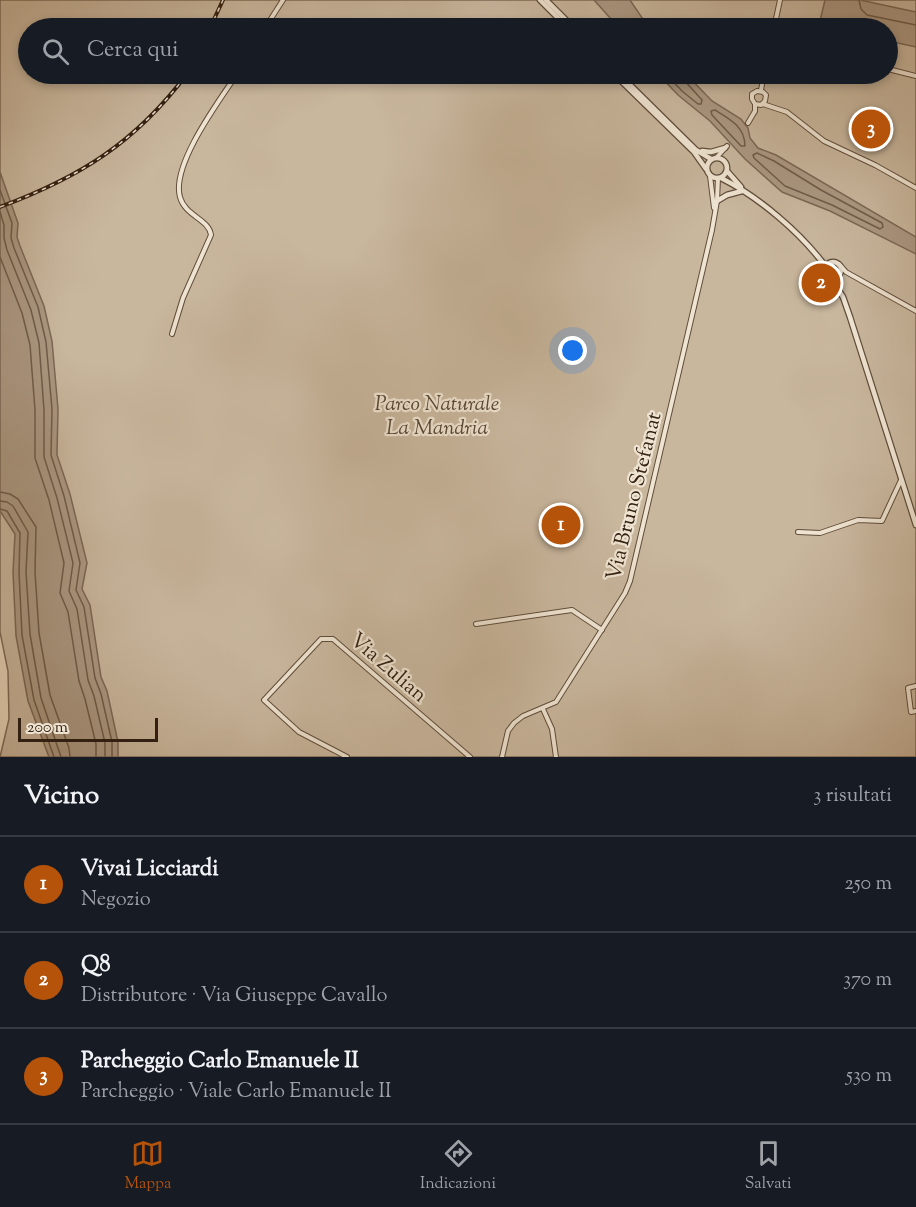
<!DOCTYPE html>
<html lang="it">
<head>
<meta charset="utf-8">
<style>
  :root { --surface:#171b24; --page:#242831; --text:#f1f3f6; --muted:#9ea1a6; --line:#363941; --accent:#b45309 }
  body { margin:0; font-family:"Sorts Mill Goudy",serif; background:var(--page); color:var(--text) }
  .scale { position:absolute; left:18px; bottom:15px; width:140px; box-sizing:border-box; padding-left:6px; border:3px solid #332011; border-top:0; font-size:16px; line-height:21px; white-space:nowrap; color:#332011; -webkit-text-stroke:4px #efe4d2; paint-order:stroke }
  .you { position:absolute; left:573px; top:351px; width:21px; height:21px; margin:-15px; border:4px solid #fff; border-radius:50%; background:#1a73e8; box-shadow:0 0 0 9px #1a73e833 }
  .badge { display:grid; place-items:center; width:39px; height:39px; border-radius:50%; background:var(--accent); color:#fff; font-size:20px; font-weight:700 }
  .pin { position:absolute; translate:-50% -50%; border:3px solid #fff; box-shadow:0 2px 6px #0006 }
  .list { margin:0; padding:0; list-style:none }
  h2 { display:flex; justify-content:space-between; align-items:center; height:78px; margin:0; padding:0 24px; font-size:26px }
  h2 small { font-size:20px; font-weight:400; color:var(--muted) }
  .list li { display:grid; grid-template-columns:39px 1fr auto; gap:18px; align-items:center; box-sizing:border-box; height:96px; padding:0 24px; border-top:2px solid var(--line) }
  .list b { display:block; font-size:22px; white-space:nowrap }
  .list p { margin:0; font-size:20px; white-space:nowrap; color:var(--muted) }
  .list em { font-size:20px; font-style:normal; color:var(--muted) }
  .icon { flex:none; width:33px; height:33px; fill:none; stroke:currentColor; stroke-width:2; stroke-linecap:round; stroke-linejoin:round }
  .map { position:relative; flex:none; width:916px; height:757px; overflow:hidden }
  .search { position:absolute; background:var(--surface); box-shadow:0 3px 9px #0003; left:18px; right:18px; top:18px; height:66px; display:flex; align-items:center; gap:15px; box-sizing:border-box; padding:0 21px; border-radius:33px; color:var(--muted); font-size:22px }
  .sheet { height:366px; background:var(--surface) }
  nav { display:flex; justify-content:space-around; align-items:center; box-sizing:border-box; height:84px; border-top:2px solid var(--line); background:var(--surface); font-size:16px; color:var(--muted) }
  nav a { display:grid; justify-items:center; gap:3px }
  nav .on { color:var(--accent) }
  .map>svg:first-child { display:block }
  .green { fill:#c8b69d; stroke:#7e6b57; stroke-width:1.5; fill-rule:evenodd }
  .water { fill:#aa9781; stroke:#7a6754; stroke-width:1.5 }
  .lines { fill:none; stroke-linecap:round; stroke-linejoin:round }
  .shore { stroke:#6e5c49; stroke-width:1.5 }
  .minor-casing { stroke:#604d3b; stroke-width:6 }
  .tertiary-casing { stroke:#604d3b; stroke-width:7 }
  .minor { stroke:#efe4d2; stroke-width:4 }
  .tertiary { stroke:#efe4d2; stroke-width:4.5 }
  .rail-casing { stroke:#332011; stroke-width:4 }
  .rail { stroke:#efe4d2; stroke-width:1.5; stroke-dasharray:4.5; stroke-linecap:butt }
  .labels { text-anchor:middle; stroke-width:4.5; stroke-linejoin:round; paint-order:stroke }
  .park-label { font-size:21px; font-style:italic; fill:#584634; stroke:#efe4d2 }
  .street-label { font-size:21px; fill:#332011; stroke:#efe4d2 }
</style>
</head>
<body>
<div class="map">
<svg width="916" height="757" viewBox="0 0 916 757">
  <rect width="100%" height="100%" fill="#e7d5ba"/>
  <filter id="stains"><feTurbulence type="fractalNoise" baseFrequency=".00333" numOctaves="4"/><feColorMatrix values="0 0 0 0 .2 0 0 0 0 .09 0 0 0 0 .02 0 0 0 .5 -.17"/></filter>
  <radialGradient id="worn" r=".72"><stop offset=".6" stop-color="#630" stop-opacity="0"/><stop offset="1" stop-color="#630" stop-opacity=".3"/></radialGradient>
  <path class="green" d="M0 0H916V757H0L9 719 8 671 0 632ZM28 28H888V74H28Z"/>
  <g class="water">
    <path d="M594 0H630L649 28H619Z"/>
    <path d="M825 0H860L916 12V47L888 41V28H833L819 25Z"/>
    <path d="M658 74H686L712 101 741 119 748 128 750 138 758 148 776 155 916 237V254L830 211 782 192 745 159 710 121 678 95Z"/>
    <path d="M0 172 18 223 17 237 20 246 44 306 52 341 58 409 57 455 70 494 87 563 82 589 90 605 101 677 107 691 118 742V757H49L28 701 16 636 13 572 15 534 0 511Z"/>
  </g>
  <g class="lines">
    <g class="shore">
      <path d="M859 0 861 9 867 15 916 25"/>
      <path d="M666 74 682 91 698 104H701L702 100 683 79 682 74"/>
      <path d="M715 110C730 119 745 127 745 146H741L712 115 711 111Z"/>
      <path d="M757 153 774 161 821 190 882 223 883 227 880 229 832 205 785 186 754 158 753 155Z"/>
      <path d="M0 190 12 223 11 238 14 248 38 307 46 342 52 409 51 455 64 496 80 563 76 590 84 607 95 678 101 694 112 742V757"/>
      <path d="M0 212 4 225V238L7 250 31 310 39 343 44 410V457L57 498 73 563 69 591 77 609 88 680 94 696 105 743V757"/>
      <path d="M0 257 22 313 30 345 35 410V458L49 500 64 563 60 593 68 612 79 681 85 699 96 744V757"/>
      <path d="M0 492 10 494 18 499 36 527 35 572 39 633 50 695 69 748 70 757"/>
      <path d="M0 501 7 502 13 506 28 532 26 572 30 634 41 698 61 757"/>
      <path d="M0 509 7 511 20 533 19 572 22 635 34 700 54 757"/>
    </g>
    <defs>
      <g id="minor">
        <path d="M265 28 283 0"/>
        <path d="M774 28 780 0"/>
        <path d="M888 69 916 76"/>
        <path d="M761 90 764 74"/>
        <path d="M755 104 761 105 765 101 766 95 763 92 757 91 752 94V99L755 104V111"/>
        <path d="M763 104 787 112 824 141 875 165 916 188"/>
        <path d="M748 123 755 111"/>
        <path d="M716 158 727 146"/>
        <path d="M710 176 714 208"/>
        <path d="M839 264 846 272 916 311"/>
        <path d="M172 334 183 298 211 235C209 219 185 216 180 197 171 165 219 101 237 74"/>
        <path d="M798 532 820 533 858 520 882 521 901 480"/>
        <path d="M476 624 572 610 602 630"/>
        <path d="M916 686 908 688 911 712 916 711"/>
        <path d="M543 709 552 729 556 757"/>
        <path d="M347 757 299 732 264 700 321 639H333L470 757"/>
        <path d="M502 757 508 731 514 723 523 716 556 702 625 593 630 581 712 230 717 201 718 178"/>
      </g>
      <g id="tertiary">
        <path d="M540 0 568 28"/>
        <path d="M546 0 574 28"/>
        <path d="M614 74 694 152 706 169"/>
        <path d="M619 74 696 150 711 159"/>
        <path d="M702 151 711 152 725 148"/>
        <circle cx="717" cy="168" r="10"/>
        <path d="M727 171 741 187"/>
        <path d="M721 178C759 197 801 233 826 267"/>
        <path d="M717 201 727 195 742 191"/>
        <circle cx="833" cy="270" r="8"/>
        <path d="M830 277 843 297 850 317 916 525"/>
      </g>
    </defs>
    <use href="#minor" class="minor-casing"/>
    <use href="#tertiary" class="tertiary-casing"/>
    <use href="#minor" class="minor"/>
    <use href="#tertiary" class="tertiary"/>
    <defs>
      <g id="rail">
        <path d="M210 28 223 0"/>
        <path d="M0 207C80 177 135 143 187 74"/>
      </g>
    </defs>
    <use href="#rail" class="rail-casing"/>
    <use href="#rail" class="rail"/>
  </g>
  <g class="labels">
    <g class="park-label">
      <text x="437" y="410">Parco Naturale<tspan x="437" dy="24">La Mandria</tspan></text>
    </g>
    <g class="street-label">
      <text transform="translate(633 496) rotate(-76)" y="7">Via Bruno Stefanat</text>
      <text transform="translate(389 667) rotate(41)" y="7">Via Zulian</text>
    </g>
  </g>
  <rect width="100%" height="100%" filter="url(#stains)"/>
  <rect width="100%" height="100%" fill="url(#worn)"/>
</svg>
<div class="scale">200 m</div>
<div class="you"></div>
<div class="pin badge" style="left:561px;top:525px">1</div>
<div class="pin badge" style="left:821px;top:283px">2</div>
<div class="pin badge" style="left:871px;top:129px">3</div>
<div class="search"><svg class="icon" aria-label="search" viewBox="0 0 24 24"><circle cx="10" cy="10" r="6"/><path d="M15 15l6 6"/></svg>Cerca qui</div>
</div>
<section class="sheet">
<h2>Vicino<small>3 risultati</small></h2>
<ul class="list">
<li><span class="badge">1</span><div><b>Vivai Licciardi</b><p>Negozio</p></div><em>250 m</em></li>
<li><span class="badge">2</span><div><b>Q8</b><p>Distributore · Via Giuseppe Cavallo</p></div><em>370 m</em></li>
<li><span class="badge">3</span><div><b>Parcheggio Carlo Emanuele II</b><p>Parcheggio · Viale Carlo Emanuele II</p></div><em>530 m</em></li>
</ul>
</section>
<nav>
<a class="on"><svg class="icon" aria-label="map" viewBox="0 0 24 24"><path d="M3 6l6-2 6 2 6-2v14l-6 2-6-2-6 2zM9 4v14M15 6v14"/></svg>Mappa</a>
<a><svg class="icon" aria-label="directions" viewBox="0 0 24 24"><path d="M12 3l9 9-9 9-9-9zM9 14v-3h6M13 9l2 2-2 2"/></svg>Indicazioni</a>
<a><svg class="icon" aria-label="saved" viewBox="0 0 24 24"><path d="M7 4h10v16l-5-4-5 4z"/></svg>Salvati</a>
</nav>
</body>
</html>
